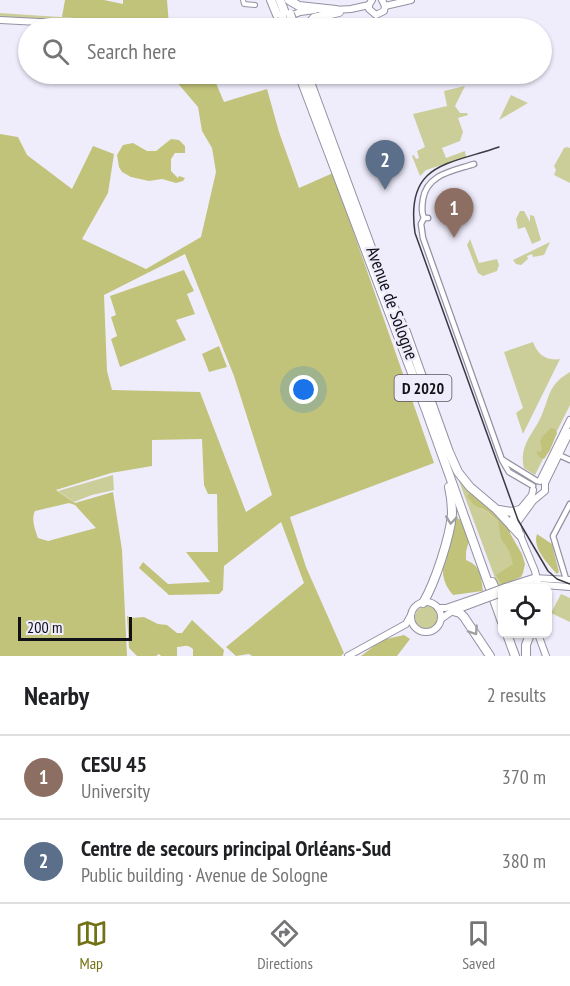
<!DOCTYPE html>
<html lang="en">
<head>
<meta charset="utf-8">
<style>
  :root { --surface:#fff; --page:#f6f6f6; --text:#202124; --muted:#757577; --line:#e0e0e0; --accent:#727115 }
  body { margin:0; font-family:"PT Sans Narrow",sans-serif; background:var(--page); color:var(--text) }
  .controls { position:absolute; right:18px; bottom:18px; display:grid; overflow:hidden; border-radius:9px; box-shadow:0 2px 4px #0004 }
  .controls button { width:54px; height:54px; display:grid; place-items:center; padding:0; border:0; border-bottom:2px solid var(--line); background:var(--surface); color:var(--text); font:30px sans-serif }
  .scale { position:absolute; left:18px; bottom:15px; width:114px; box-sizing:border-box; padding-left:6px; border:3px solid #121117; border-top:0; font-size:16px; line-height:21px; white-space:nowrap; color:#121117; -webkit-text-stroke:4px #efedfc; paint-order:stroke }
  .you { position:absolute; left:304px; top:390px; width:21px; height:21px; margin:-15px; border:4px solid #fff; border-radius:50%; background:#1a73e8; box-shadow:0 0 0 9px #1a73e833 }
  .badge { display:grid; place-items:center; width:39px; height:39px; border-radius:50%; background:var(--accent); color:#fff; font-size:20px; font-weight:700 }
  .pin { position:absolute; translate:-50% -50px; filter:drop-shadow(0 2px 3px #0008) }
  .pin::after { content:''; position:absolute; top:32px; width:21px; height:18px; background:inherit; clip-path:polygon(0 0,100% 0,50% 100%) }
  .list { margin:0; padding:0; list-style:none }
  h2 { display:flex; justify-content:space-between; align-items:center; height:78px; margin:0; padding:0 24px; font-size:26px }
  h2 small { font-size:20px; font-weight:400; color:var(--muted) }
  .list li { display:grid; grid-template-columns:39px 1fr auto; gap:18px; align-items:center; box-sizing:border-box; height:84px; padding:0 24px; border-top:2px solid var(--line) }
  .list b { display:block; font-size:22px; white-space:nowrap }
  .list p { margin:0; font-size:20px; white-space:nowrap; color:var(--muted) }
  .list em { font-size:20px; font-style:normal; color:var(--muted) }
  .icon { flex:none; width:33px; height:33px; fill:none; stroke:currentColor; stroke-width:2; stroke-linecap:round; stroke-linejoin:round }
  .map { position:relative; flex:none; width:570px; height:656px; overflow:hidden }
  .search { position:absolute; background:var(--surface); box-shadow:0 2px 4px #0004; left:18px; right:18px; top:18px; height:66px; display:flex; align-items:center; gap:15px; box-sizing:border-box; padding:0 21px; border-radius:33px; color:var(--muted); font-size:22px }
  .sheet { height:246px; background:var(--surface) }
  nav { display:flex; justify-content:space-around; align-items:center; box-sizing:border-box; height:84px; border-top:2px solid var(--line); background:var(--surface); font-size:16px; color:var(--muted) }
  nav a { display:grid; justify-items:center; gap:3px }
  nav .on { color:var(--accent) }
  .map>svg:first-child { display:block }
  .green { fill:#ccce9a }
  .forest { fill:#c2c37a; fill-rule:evenodd }
  .water { fill:#c3c47a }
  .lines { fill:none; stroke-linecap:round; stroke-linejoin:round }
  .pedestrian-casing { stroke:#9491a3; stroke-width:6 }
  .minor-casing { stroke:#9491a3; stroke-width:7 }
  .tertiary-casing { stroke:#9491a3; stroke-width:8 }
  .primary-casing { stroke:#9491a3; stroke-width:10 }
  .pedestrian { stroke:#fff; stroke-width:4 }
  .minor { stroke:#fff; stroke-width:4.5 }
  .tertiary { stroke:#fff; stroke-width:6 }
  .primary { stroke:#fff; stroke-width:8 }
  .tram { stroke:#3b3941; stroke-width:1.5 }
  .tertiary-bridge-casing { stroke:#9491a3; stroke-width:8; stroke-linecap:butt }
  .primary-bridge-casing { stroke:#9491a3; stroke-width:10; stroke-linecap:butt }
  .tertiary-bridge { stroke:#fff; stroke-width:6 }
  .primary-bridge { stroke:#fff; stroke-width:8 }
  .oneway { stroke:#a0a0a2 }
  .labels { text-anchor:middle; stroke-width:5; stroke-linejoin:round; paint-order:stroke }
  .shield { fill:#efedfc; stroke:#54535c; stroke-width:1.5 }
  .shield-label { font-size:16px; font-weight:bold; fill:#121117 }
  .street-label { font-size:18px; fill:#121117; stroke:#efedfc }
</style>
</head>
<body>
<div class="map">
<svg width="570" height="656" viewBox="0 0 570 656">
  <rect width="100%" height="100%" fill="#efedfc"/>
  <g class="green">
    <path d="M0 13 89 19 94 24 0 18Z"/>
    <path d="M465 86 455 106 460 113H467L468 115 458 118 463 132 460 141 442 148 446 158 465 151 466 157 426 170 420 176 412 156 414 155 416 159 419 158 417 151 425 147 413 114 447 106 444 91Z"/>
    <path d="M511 95 528 103 499 120Z"/>
    <path d="M567 147 570 148V183L554 175 556 170 554 166 564 148Z"/>
    <path d="M520 211H524L530 222V215L534 216 541 240 532 244 525 227 518 229 516 219Z"/>
    <path d="M470 239 479 263 497 259 499 265 497 271 483 276 478 273 467 245Z"/>
    <path d="M550 242 544 255 533 257 532 254 527 256 528 259 521 265 516 264 513 260Z"/>
    <path d="M533 342C538 355 546 361 560 359L523 434 516 413 523 408 504 352Z"/>
    <path d="M570 372V405L535 475 524 468C519 447 531 436 540 419 550 398 547 385 570 372Z"/>
    <path d="M456 473 471 492 481 509 488 512 498 521 505 545 509 550 514 564 502 585 498 586Z"/>
    <path d="M113 475 114 490 92 495 74 502 58 491Z"/>
    <path d="M561 594 570 598V622L551 613Z"/>
    <circle cx="427" cy="618" r="12"/>
  </g>
  <g class="forest">
    <path d="M65 0H104L123 4V0H167L169 25 185 26V28H156L164 25 62 17Z"/>
    <path d="M170 74H195L196 77 213 76 224 102 267 89 279 132 299 188 333 173 434 463 290 517 306 567 344 653 341 656H252L249 654 236 656 226 647 304 583 281 522 224 566 223 590 219 594 169 595 139 568 143 562 168 584 210 582 186 552H218L217 494H208L204 485 202 439 152 440V466L111 473 56 490 75 503 113 492 122 550 127 656H0V134L18 137 27 155 72 189 93 146 114 154 108 193 82 239 146 269 201 237 216 172 212 148 202 131 198 107ZM185 254 234 376 272 495 246 512 200 392 112 390 107 371 104 295ZM69 503 75 505 96 528 48 541 38 538C35 530 31 519 35 511Z"/>
    <path d="M184 270 194 291 187 294 195 314 176 320 186 340 120 367 111 339 117 336 111 317 116 315 110 296Z"/>
    <path d="M219 346 227 367 209 372 202 354Z"/>
    <path d="M551 428 555 429 557 433 550 450 544 459 539 457 536 451 541 452 542 448 540 442 542 437Z"/>
    <path d="M471 492 506 521 511 535 522 554 525 564 523 573 521 577 502 585 496 575 513 564 509 551 501 539 498 521 488 512 474 505 467 496Z"/>
    <path d="M455 518 463 520 469 540 466 552V560C481 566 481 576 483 591L453 595C429 567 456 548 455 518Z"/>
    <path d="M537 534 552 544 559 572 557 574C548 564 532 548 537 534Z"/>
    <path d="M127 616 131 618 144 617 158 624 167 625 177 633H182L192 620 224 650 223 656H193V649C186 643 184 647 177 647V656H161L159 654 156 656H137L129 648Z"/>
    <path d="M404 635 410 639 397 656H361L382 640Z"/>
  </g>
  <path class="water" d="M171 139 179 140 185 146V153H175L171 159V171L178 178 179 176 185 178 183 181 176 183 162 179 149 181 131 177 122 172 119 167 117 155 123 145 133 143 147 151H156Z"/>
  <g class="lines">
    <defs>
      <path id="pedestrian" d="M243 0 244 4 255 5"/>
      <g id="minor">
        <path d="M424 218C421 212 422 206 423 199 427 174 453 171 474 164"/>
        <path d="M428 218H424L421 224 423 238 502 460 509 472 533 486"/>
        <path d="M559 455 570 460"/>
        <path d="M503 460 537 481"/>
        <path d="M566 579 553 536 570 504"/>
      </g>
      <g id="tertiary">
        <path d="M372 0 369 5V9L376 15 384 11 385 6 382 0"/>
        <path d="M385 6 411 0"/>
        <path d="M334 10 351 9 369 5"/>
        <path d="M0 20 155 28"/>
        <path d="M261 28 300 12 315 10"/>
        <path d="M540 481 570 420"/>
        <path d="M511 527 513 518 532 495 533 490"/>
        <path d="M505 587 533 578 570 580"/>
        <path d="M515 588 531 584 570 587"/>
        <path d="M539 588 535 571 520 535 517 523 533 501 545 491V483L570 432"/>
        <circle cx="426" cy="617" r="15"/>
        <path d="M438 608H446L481 596"/>
        <path d="M441 619 451 612 483 600"/>
        <path d="M538 634 546 656"/>
        <path d="M348 656 406 624 411 615"/>
      </g>
      <g id="primary">
        <path d="M271 0 278 17"/>
        <path d="M280 0 286 16"/>
        <path d="M289 0 299 6 336 10"/>
        <path d="M290 26 291 28"/>
        <path d="M305 28 314 18 339 12"/>
        <path d="M299 74 426 410 502 622"/>
        <path d="M307 74 383 280"/>
        <path d="M390 300 406 332 449 452 458 472 470 487 496 509 520 535"/>
        <path d="M499 510 512 512 520 510"/>
        <path d="M492 582 502 604"/>
        <path d="M423 603C435 583 450 537 452 514 452 505 451 496 449 487"/>
        <path d="M453 611 460 613 464 617 490 656"/>
        <path d="M507 634 515 656"/>
        <path d="M526 656V645L530 634"/>
      </g>
    </defs>
    <use href="#pedestrian" class="pedestrian-casing"/>
    <use href="#minor" class="minor-casing"/>
    <use href="#tertiary" class="tertiary-casing"/>
    <use href="#primary" class="primary-casing"/>
    <use href="#pedestrian" class="pedestrian"/>
    <use href="#minor" class="minor"/>
    <use href="#tertiary" class="tertiary"/>
    <use href="#primary" class="primary"/>
    <path class="tram" d="M499 147C447 165 405 163 415 233L518 520 548 571 557 579 570 584"/>
    <defs>
      <g id="tertiary-bridge">
        <path d="M481 596 505 587"/>
        <path d="M483 600 502 593"/>
      </g>
      <g id="primary-bridge">
        <path d="M290 14 294 25"/>
        <path d="M282 16 286 28"/>
      </g>
    </defs>
    <use href="#tertiary-bridge" class="tertiary-bridge-casing"/>
    <use href="#primary-bridge" class="primary-bridge-casing"/>
    <use href="#tertiary-bridge" class="tertiary-bridge"/>
    <use href="#primary-bridge" class="primary-bridge"/>
  </g>
  <defs><path id="oneway-chevron" d="M-2-3.5L2.5 0L-2 3.5" fill="none" stroke-width="1.6" stroke-linecap="round" stroke-linejoin="round" transform="scale(1.5)"/></defs>
  <g class="oneway">
    <use href="#oneway-chevron" transform="translate(451 520) rotate(96)"/>
    <use href="#oneway-chevron" transform="translate(474 631) rotate(56)"/>
  </g>
  <g class="labels">
    <rect class="shield" x="394.5" y="375" width="57" height="26" rx="4.5"/>
    <g class="shield-label">
      <text x="423" y="394">D 2020</text>
    </g>
    <g class="street-label">
      <text transform="translate(392 303) rotate(70)" y="6">Avenue de Sologne</text>
    </g>
  </g>
</svg>
<div class="controls">
<button><svg class="icon" aria-label="locate" viewBox="0 0 24 24"><circle cx="12" cy="12" r="6"/><path d="M12 2v4M12 18v4M2 12h4M18 12h4"/></svg></button>
</div>
<div class="scale">200 m</div>
<div class="you"></div>
<div class="pin badge" style="left:454px;top:238px;background:#8d6e63">1</div>
<div class="pin badge" style="left:385px;top:190px;background:#5c6f8a">2</div>
<div class="search"><svg class="icon" aria-label="search" viewBox="0 0 24 24"><circle cx="10" cy="10" r="6"/><path d="M15 15l6 6"/></svg>Search here</div>
</div>
<section class="sheet">
<h2>Nearby<small>2 results</small></h2>
<ul class="list">
<li><span class="badge" style="background:#8d6e63">1</span><div><b>CESU 45</b><p>University</p></div><em>370 m</em></li>
<li><span class="badge" style="background:#5c6f8a">2</span><div><b>Centre de secours principal Orléans-Sud</b><p>Public building · Avenue de Sologne</p></div><em>380 m</em></li>
</ul>
</section>
<nav>
<a class="on"><svg class="icon" aria-label="map" viewBox="0 0 24 24"><path d="M3 6l6-2 6 2 6-2v14l-6 2-6-2-6 2zM9 4v14M15 6v14"/></svg>Map</a>
<a><svg class="icon" aria-label="directions" viewBox="0 0 24 24"><path d="M12 3l9 9-9 9-9-9zM9 14v-3h6M13 9l2 2-2 2"/></svg>Directions</a>
<a><svg class="icon" aria-label="saved" viewBox="0 0 24 24"><path d="M7 4h10v16l-5-4-5 4z"/></svg>Saved</a>
</nav>
</body>
</html>
